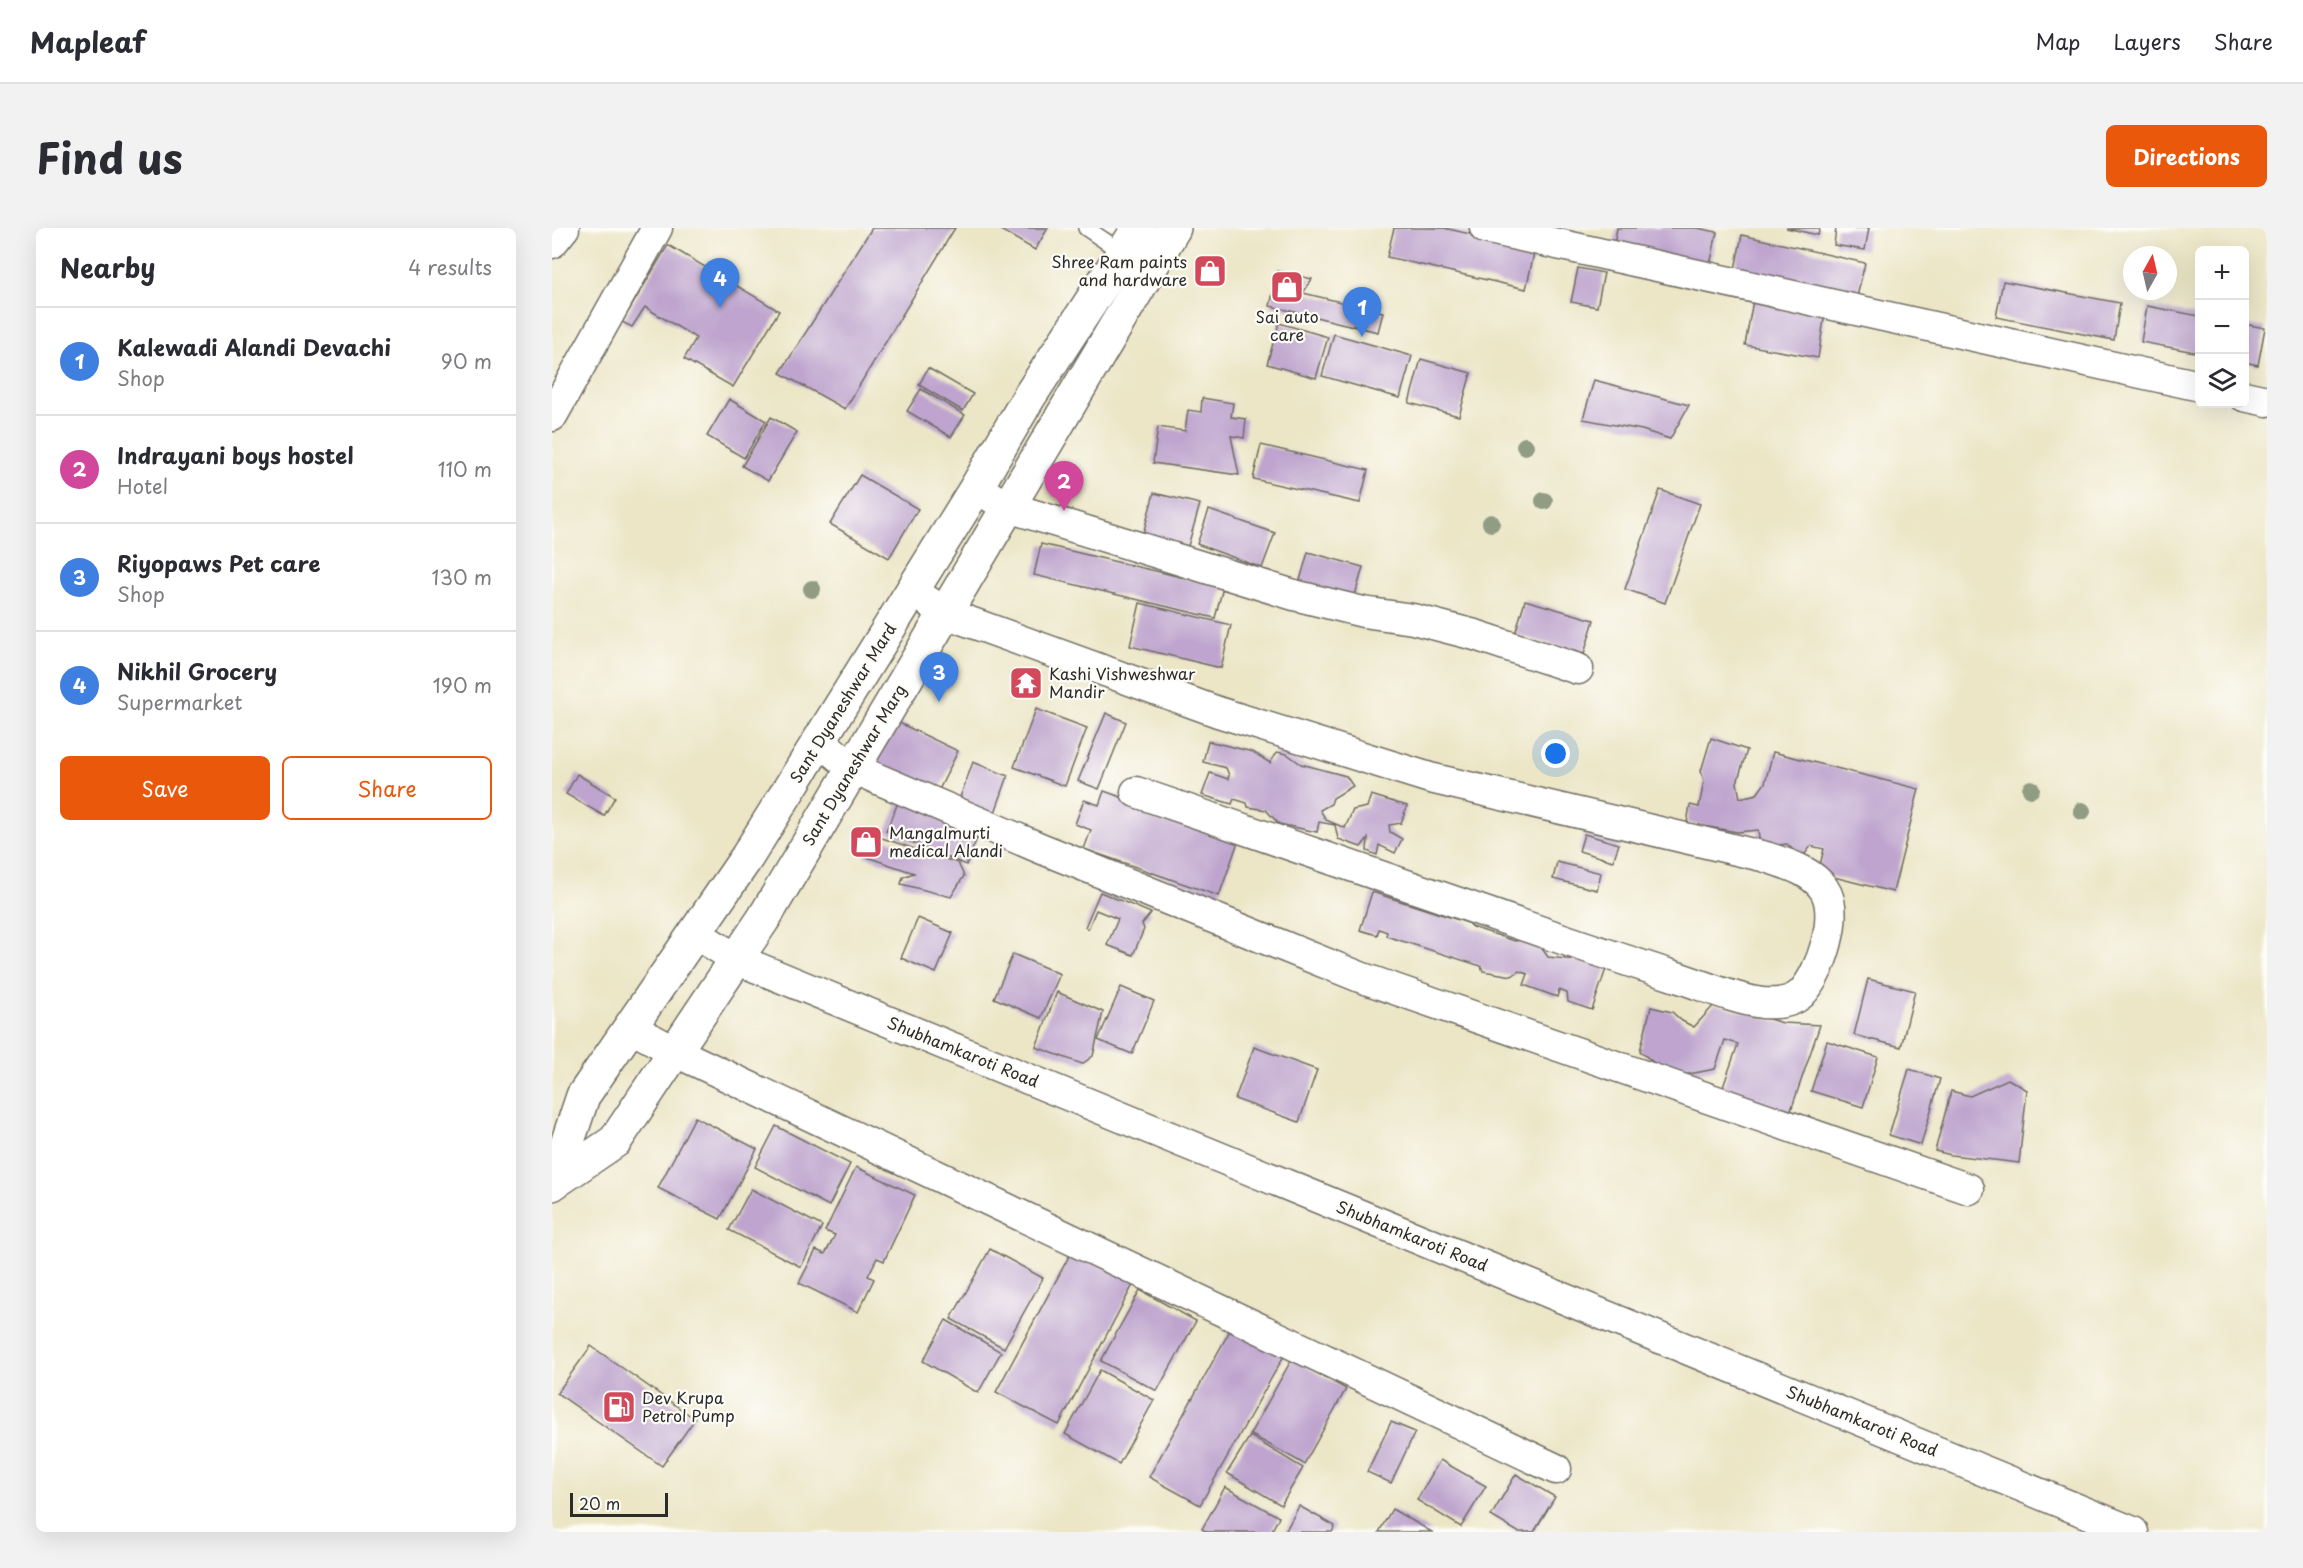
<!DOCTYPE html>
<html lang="en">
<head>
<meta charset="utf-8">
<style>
  :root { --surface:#fff; --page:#f2f2f3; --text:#2b2b33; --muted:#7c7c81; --line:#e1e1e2; --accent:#ea580c }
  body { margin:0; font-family:"Playpen Sans",sans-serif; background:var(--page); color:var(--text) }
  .controls { position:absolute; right:18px; top:18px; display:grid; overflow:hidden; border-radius:9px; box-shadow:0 6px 24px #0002 }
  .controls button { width:54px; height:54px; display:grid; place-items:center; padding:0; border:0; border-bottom:2px solid var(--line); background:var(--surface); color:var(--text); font:30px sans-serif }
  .compass { position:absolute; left:1571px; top:18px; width:54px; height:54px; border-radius:50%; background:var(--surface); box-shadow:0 6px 24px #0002; rotate:8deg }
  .scale { position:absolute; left:18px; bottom:15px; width:98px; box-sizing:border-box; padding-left:6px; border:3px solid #2b2b2b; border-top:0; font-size:16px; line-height:21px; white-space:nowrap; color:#2b2b2b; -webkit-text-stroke:4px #fdfcf7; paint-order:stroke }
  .you { position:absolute; left:1004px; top:526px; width:21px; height:21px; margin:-15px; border:4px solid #fff; border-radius:50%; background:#1a73e8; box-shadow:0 0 0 9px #1a73e833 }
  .badge { display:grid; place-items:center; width:39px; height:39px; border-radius:50%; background:var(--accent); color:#fff; font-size:20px; font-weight:700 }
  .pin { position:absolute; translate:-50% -50px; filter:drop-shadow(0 2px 3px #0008) }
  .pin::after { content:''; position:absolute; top:32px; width:21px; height:18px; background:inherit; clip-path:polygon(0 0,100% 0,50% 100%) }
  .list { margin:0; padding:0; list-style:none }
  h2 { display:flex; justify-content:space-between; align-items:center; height:78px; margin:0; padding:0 24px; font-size:26px }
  h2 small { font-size:20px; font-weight:400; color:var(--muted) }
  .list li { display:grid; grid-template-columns:39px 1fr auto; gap:18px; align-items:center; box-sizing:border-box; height:108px; padding:0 24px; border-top:2px solid var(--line) }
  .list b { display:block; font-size:22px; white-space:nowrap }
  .list p { margin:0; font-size:20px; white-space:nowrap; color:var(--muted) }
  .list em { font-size:20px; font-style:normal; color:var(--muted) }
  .actions { display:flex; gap:12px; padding:18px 24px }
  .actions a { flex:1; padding:14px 0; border:2px solid var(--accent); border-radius:9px; text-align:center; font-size:21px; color:var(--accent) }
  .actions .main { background:var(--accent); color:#fff }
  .icon { flex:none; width:33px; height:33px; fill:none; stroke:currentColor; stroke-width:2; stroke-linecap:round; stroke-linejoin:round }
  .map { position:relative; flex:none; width:1715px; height:1304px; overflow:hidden; border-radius:9px }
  header { display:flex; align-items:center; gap:36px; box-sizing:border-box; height:84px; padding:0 30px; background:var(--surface); border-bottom:2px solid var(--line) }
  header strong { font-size:28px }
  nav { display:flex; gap:33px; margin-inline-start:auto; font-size:21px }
  .intro { display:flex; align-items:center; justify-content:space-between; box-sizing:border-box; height:144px; padding:0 36px }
  h1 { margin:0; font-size:42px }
  .button { padding:15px 27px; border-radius:9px; background:var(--accent); color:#fff; font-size:21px; font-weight:700 }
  main { display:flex; gap:36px; padding:0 36px }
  aside { flex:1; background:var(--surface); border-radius:9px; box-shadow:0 6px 24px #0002 }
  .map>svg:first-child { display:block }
  .building { fill:#bea4ce }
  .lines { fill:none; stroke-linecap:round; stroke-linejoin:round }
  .service-casing { stroke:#6f6c62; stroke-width:18 }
  .minor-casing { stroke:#6f6c62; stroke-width:33 }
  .primary-casing { stroke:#6f6c62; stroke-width:36 }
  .service { stroke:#fff; stroke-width:15 }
  .minor { stroke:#fff; stroke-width:30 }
  .primary { stroke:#fff; stroke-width:33 }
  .tree { fill:#919d83 }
  .labels { text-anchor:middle; stroke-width:4.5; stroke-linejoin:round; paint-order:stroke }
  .poi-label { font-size:16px; fill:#2b2b2b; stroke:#fdfcf7; text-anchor:start }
  .street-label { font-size:16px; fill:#2b2b2b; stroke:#fdfcf7 }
</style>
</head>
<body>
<header>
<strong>Mapleaf</strong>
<nav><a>Map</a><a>Layers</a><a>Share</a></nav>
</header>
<div class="intro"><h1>Find us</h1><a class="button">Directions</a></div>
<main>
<aside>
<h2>Nearby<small>4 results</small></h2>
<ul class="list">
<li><span class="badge" style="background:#3f7fe0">1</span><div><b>Kalewadi Alandi Devachi</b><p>Shop</p></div><em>90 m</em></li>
<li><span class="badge" style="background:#d1479c">2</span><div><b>Indrayani boys hostel</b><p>Hotel</p></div><em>110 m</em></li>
<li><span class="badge" style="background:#3f7fe0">3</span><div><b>Riyopaws Pet care</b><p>Shop</p></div><em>130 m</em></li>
<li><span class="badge" style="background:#3f7fe0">4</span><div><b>Nikhil Grocery</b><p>Supermarket</p></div><em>190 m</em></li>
</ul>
<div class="actions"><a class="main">Save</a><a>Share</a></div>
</aside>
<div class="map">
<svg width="1715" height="1304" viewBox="0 0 1715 1304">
  <rect width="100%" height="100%" fill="#fdfcf7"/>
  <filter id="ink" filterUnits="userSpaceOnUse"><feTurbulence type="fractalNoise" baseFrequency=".0167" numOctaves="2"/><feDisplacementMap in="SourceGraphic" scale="12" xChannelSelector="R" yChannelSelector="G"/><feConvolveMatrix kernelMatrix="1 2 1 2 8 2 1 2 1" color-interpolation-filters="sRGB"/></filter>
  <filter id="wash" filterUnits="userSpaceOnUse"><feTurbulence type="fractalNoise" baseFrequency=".008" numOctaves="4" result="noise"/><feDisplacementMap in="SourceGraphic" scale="24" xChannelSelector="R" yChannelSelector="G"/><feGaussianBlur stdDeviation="1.35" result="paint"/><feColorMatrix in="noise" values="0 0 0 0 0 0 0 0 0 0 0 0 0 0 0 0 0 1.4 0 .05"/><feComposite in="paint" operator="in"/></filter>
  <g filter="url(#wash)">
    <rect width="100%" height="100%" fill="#ece6c7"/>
    <g id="blocks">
      <g class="building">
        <path d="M320 0H403L293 181 228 145Z"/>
        <path d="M445 0H496L483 22Z"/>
        <path d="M842 0H892L983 21 974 61 835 29Z"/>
        <path d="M1065 0H1145L1165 4 1157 42 1061 22Z"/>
        <path d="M1234 0H1268L1266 7Z"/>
        <path d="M1284 0H1317L1313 22 1282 17Z"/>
        <path d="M1190 7 1313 35 1304 73 1182 46Z"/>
        <path d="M116 17 227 83 181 159 132 131 144 110 93 79 80 99 70 94Z"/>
        <path d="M1026 40 1052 45 1045 79 1019 74Z"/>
        <path d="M726 43 760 51 751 65 831 84 826 104 718 78Z"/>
        <path d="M1451 53 1568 75 1562 112 1444 89Z"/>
        <path d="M1201 72 1273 85 1266 130 1193 117Z"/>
        <path d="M1595 78 1648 88V125L1589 114Z"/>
        <path d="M727 95 776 109 764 150 715 136Z"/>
        <path d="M1692 96 1713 100 1706 137 1692 134Z"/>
        <path d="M782 106 860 128 848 170 770 148Z"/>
        <path d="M869 131 919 145 907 188 857 175Z"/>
        <path d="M376 140 421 166 411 183 367 157Z"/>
        <path d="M1042 152 1137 177 1118 211 1090 202 1031 191Z"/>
        <path d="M369 161 413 187 399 209 355 183Z"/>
        <path d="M650 170 681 175 679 189 694 191 692 210 679 208 687 247 601 235 606 199 633 203 636 182 649 184Z"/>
        <path d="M177 171 214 193 192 230 155 208Z"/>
        <path d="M219 189 245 204 216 253 190 238Z"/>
        <path d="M709 217 816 242 808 275 701 251Z"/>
        <path d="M308 247 366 281 337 330 278 296Z"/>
        <path d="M1108 262 1148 276 1113 375 1073 361Z"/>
        <path d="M602 265 648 276 636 318 591 306Z"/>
        <path d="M657 282 723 305 710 340 645 316Z"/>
        <path d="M489 316 671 359 663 390 482 347Z"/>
        <path d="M756 324 811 339 802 371 747 356Z"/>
        <path d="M973 372 1042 392 1032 426 963 406Z"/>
        <path d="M588 375 679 397 669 440 578 418Z"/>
        <path d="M484 481 535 500 513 558 462 539Z"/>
        <path d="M554 485 574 494 547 561 526 553Z"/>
        <path d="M339 491 406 523 382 572 314 540Z"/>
        <path d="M1159 510 1195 522 1185 555 1188 570 1205 566 1213 555 1221 524 1367 561 1341 664 1266 645 1272 621 1259 618 1253 626 1242 623 1235 616 1208 619 1206 602 1185 604 1135 595 1138 577 1147 579 1152 553 1149 543Z"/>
        <path d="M656 513 701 524 718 535 725 524 735 526 749 536 794 548 801 558 781 570 779 576 768 582 774 592 793 600 801 582 815 579 819 567 855 578 849 595 837 597 838 604 850 611 843 625 827 617 825 627 815 623 816 610 809 619 786 611 783 597 767 594 765 604 727 596 714 582 696 579 695 575 682 571 680 576 650 567 658 545 676 551 677 547 674 540 651 534Z"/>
        <path d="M421 534 456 548 439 596 403 583Z"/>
        <path d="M25 546 63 569 52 588 14 566Z"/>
        <path d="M552 563 687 611 667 668 532 621 539 602 523 596 532 572 547 577Z"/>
        <path d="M348 570 428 603 414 637 334 603Z"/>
        <path d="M1032 606 1067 616 1061 633 1027 623Z"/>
        <path d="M330 610 406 635 412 648 399 669 349 656 351 649 362 645 312 628 318 619Z"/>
        <path d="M1005 634 1049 645 1045 662 1001 651Z"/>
        <path d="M548 664 599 685 590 696 592 701 581 727 555 717 566 691 544 682 536 701 533 699Z"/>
        <path d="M820 664 916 695 920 699 963 713 971 712 988 718 996 729 1033 733 1054 741 1040 782 1016 774 1015 765 1007 762 1005 769 972 757 976 746 967 743 960 748 931 743 929 738 834 708 835 704 827 701 825 707 808 702Z"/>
        <path d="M366 690 401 705 384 745 349 730Z"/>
        <path d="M461 726 508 746 489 790 442 770Z"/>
        <path d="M1316 751 1363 763 1349 819 1302 807Z"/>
        <path d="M569 759 602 773 580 826 546 812Z"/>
        <path d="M505 764 551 784 541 828 530 836 484 819Z"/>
        <path d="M1163 776 1231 795 1268 797 1238 885 1170 862 1186 816 1173 812 1163 841 1127 848 1108 840 1088 823 1099 779 1120 784 1130 793 1142 799Z"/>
        <path d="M1275 813 1326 829 1311 879 1259 863Z"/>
        <path d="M702 819 765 842 747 894 683 871Z"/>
        <path d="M1357 841 1388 851 1369 917 1337 907Z"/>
        <path d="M1456 851 1475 862 1467 935 1399 927 1383 923 1399 863 1418 868Z"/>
        <path d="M143 889 205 921 168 991 106 960Z"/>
        <path d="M224 898 298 936 277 978 203 939Z"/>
        <path d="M304 939 363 967 332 1033 325 1030 316 1048 322 1051 306 1084 247 1055 264 1022 273 1026 283 1007 273 1003Z"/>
        <path d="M199 961 270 998 249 1039 177 1002Z"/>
        <path d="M522 1019 584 1051 507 1197 444 1164Z"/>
        <path d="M438 1021 491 1050 452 1120 399 1091Z"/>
        <path d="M588 1062 644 1093 605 1163 549 1133Z"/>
        <path d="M394 1092 449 1124 426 1165 371 1133Z"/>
        <path d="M681 1097 733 1126 648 1277 597 1249Z"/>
        <path d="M39 1118 143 1191 110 1238 5 1165Z"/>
        <path d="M740 1131 794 1161 752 1236 698 1206Z"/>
        <path d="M548 1142 602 1172 567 1236 513 1206Z"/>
        <path d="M839 1194 863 1204 839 1255 815 1244Z"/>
        <path d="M698 1208 751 1240 729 1277 675 1245Z"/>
        <path d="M888 1232 934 1258 909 1299 865 1272Z"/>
        <path d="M964 1246 1003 1269 982 1304H966L939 1288Z"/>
        <path d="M673 1259 727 1289 719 1304H655L650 1301Z"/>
        <path d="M747 1278 783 1298 780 1304H733Z"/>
        <path d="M840 1281 880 1304H827Z"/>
      </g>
    </g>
  </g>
  <g filter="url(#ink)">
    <use href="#blocks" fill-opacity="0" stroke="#6f6c62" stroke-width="1.5"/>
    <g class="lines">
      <defs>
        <path id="service" d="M534 0 571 25"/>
        <g id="minor">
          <path d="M933 0 1648 158"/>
          <path d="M0 15 12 0"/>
          <path d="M1692 168 1715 173"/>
          <path d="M0 188 105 0"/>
          <path d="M424 260 456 279 742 367 811 384 861 391 923 407 1026 441"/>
          <path d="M361 363 393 385 666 484 878 550 1214 629C1234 636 1259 642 1272 661 1289 686 1269 746 1249 766 1239 775 1223 776 1210 775 1182 771 1155 759 1128 750 1085 736 1042 722 999 707 861 659 723 612 584 564"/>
          <path d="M267 512 300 540 488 620 808 749 1417 961"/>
          <path d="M143 705 184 731 1581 1304"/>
          <path d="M79 800 124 824 1004 1241"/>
        </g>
        <g id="primary">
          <path d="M3 952 31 868 195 629 424 260 477 169 587 0"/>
          <path d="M0 956 63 913 212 690 622 0"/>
        </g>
      </defs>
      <use href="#service" class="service-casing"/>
      <use href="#minor" class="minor-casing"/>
      <use href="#primary" class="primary-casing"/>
      <use href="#service" class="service"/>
      <use href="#minor" class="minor"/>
      <use href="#primary" class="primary"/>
    </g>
    <g class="tree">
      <circle cx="973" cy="218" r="9"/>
      <circle cx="992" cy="273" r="9"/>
      <circle cx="939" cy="295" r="9"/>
      <circle cx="260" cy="361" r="9"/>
      <circle cx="1479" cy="561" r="9"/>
      <circle cx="1530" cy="583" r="9"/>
    </g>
  </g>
  <defs>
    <symbol id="shop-square" viewBox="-11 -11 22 22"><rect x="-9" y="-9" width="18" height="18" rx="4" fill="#d1495b" stroke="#fdfcf7"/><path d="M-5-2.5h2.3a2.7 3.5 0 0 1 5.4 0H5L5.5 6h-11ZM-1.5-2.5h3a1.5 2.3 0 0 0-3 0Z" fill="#fff"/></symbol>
    <symbol id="temple-square" viewBox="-11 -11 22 22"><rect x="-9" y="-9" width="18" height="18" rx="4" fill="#d1495b" stroke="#fdfcf7"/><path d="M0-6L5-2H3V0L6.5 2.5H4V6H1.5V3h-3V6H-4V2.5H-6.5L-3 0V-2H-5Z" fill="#fff"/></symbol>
    <symbol id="fuel-square" viewBox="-11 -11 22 22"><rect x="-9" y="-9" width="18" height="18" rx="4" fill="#d1495b" stroke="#fdfcf7"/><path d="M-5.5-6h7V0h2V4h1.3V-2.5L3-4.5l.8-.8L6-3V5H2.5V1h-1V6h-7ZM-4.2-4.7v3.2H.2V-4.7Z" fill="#fff"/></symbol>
  </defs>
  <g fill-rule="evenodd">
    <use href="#shop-square" x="639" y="24" width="38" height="38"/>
    <use href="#shop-square" x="716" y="40" width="38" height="38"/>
    <use href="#temple-square" x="455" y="436" width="38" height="38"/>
    <use href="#shop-square" x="295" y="595" width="38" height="38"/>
    <use href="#fuel-square" x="48" y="1160" width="38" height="38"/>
  </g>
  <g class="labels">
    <g class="poi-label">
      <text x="635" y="40" text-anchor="end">Shree Ram paints<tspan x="635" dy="18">and hardware</tspan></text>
      <text x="735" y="95" text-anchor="middle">Sai auto<tspan x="735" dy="18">care</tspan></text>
      <text x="497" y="452">Kashi Vishweshwar<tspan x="497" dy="18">Mandir</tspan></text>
      <text x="337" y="611">Mangalmurti<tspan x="337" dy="18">medical Alandi</tspan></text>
      <text x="90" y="1176">Dev Krupa<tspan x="90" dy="18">Petrol Pump</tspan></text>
    </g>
    <g class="street-label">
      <text transform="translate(291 475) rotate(-58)" y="6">Sant Dyaneshwar Mard</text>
      <text transform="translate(302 537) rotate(-59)" y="6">Sant Dyaneshwar Marg</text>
      <text transform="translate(411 824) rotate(22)" y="6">Shubhamkaroti Road</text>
      <text transform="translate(860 1008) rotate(22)" y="6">Shubhamkaroti Road</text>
      <text transform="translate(1310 1193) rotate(22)" y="6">Shubhamkaroti Road</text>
    </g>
  </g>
</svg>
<div class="controls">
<button>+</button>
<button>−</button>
<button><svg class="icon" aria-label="layers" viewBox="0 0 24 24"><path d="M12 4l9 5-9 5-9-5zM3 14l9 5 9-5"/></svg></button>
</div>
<svg class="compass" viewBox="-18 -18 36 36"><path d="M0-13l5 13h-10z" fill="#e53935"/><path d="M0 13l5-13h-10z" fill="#7c7c81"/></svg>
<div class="scale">20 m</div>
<div class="you"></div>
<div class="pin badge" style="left:810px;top:109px;background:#3f7fe0">1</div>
<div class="pin badge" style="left:512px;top:283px;background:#d1479c">2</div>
<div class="pin badge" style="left:387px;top:474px;background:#3f7fe0">3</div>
<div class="pin badge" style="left:168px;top:80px;background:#3f7fe0">4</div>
</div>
</main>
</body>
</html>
